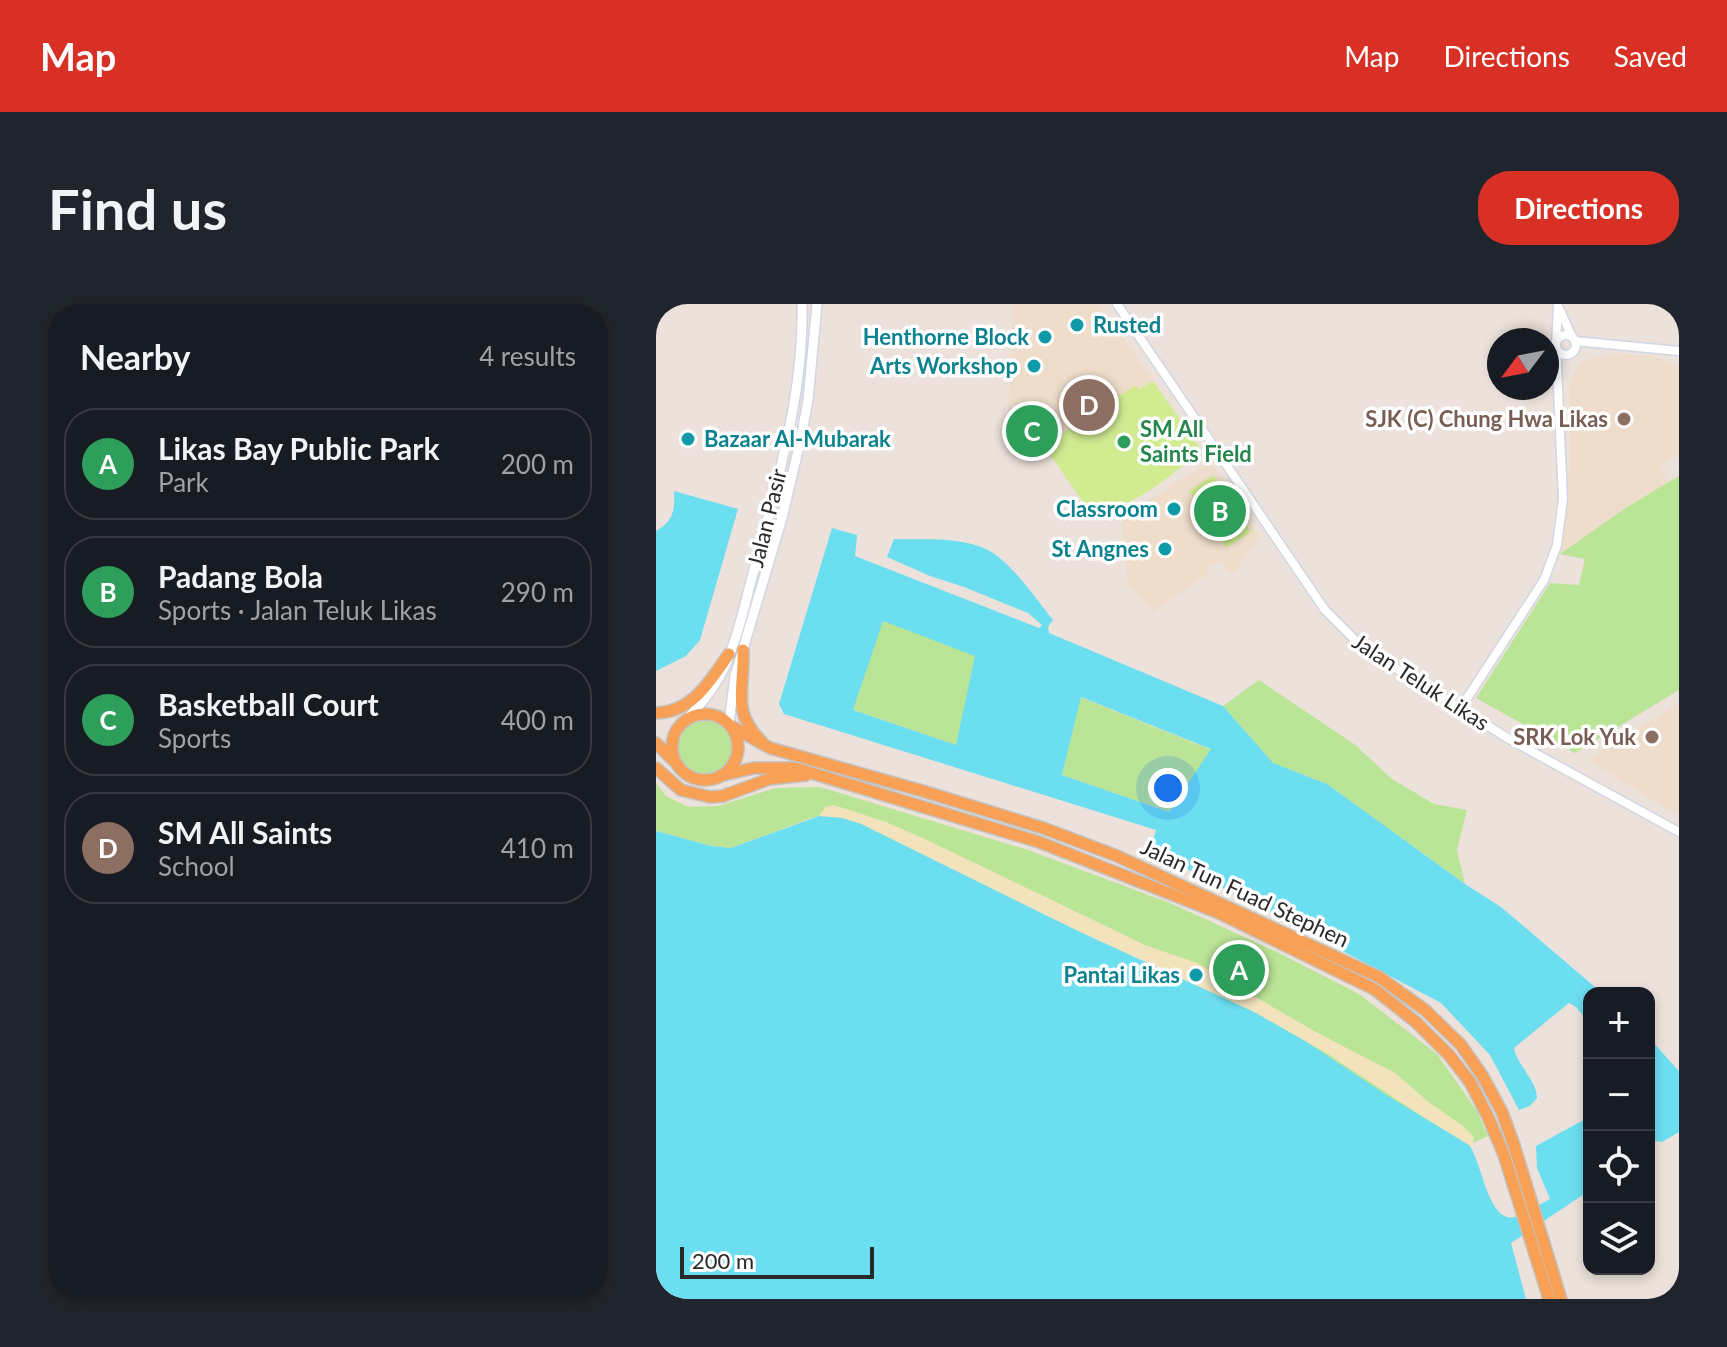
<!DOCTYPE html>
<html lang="en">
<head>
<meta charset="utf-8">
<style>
  :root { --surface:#171b24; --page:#20242c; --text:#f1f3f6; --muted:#9ea1a6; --line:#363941; --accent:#d93025 }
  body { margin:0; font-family:Lato,sans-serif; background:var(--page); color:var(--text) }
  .controls { position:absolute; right:24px; bottom:24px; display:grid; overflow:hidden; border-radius:16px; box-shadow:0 4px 12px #0003 }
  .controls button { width:72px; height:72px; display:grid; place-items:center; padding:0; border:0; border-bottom:2px solid var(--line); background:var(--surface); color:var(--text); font:40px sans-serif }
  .compass { position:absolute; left:831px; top:24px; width:72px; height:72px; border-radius:50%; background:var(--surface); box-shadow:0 4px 12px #0003; rotate:238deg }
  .scale { position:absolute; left:24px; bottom:20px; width:194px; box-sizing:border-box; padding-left:8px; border:4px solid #292929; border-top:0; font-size:22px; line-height:28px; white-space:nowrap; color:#292929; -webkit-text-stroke:6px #fff; paint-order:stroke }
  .you { position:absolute; left:512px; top:484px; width:28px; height:28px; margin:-20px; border:6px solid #fff; border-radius:50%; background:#1a73e8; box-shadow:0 0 0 12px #1a73e833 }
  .badge { display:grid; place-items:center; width:52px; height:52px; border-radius:50%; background:var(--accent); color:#fff; font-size:26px; font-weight:700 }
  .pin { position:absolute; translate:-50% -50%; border:4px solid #fff; box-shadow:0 2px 8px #0006 }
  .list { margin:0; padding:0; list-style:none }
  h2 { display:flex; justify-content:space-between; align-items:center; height:104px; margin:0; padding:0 32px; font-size:34px }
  h2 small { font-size:26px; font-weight:400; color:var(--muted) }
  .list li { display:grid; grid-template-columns:52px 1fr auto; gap:24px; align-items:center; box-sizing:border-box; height:112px; margin:0 16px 16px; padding:0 16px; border:2px solid var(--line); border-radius:32px }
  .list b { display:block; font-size:30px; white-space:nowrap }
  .list p { margin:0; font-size:26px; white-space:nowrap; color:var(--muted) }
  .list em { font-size:26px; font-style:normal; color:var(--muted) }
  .icon { flex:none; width:44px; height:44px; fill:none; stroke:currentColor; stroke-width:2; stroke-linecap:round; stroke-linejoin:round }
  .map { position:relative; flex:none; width:1023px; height:995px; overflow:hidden; border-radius:32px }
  header { display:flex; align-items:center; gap:48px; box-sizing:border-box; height:112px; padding:0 40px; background:var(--accent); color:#fff }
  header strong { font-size:38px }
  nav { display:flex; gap:44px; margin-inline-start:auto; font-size:28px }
  .intro { display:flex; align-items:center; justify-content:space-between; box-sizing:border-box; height:192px; padding:0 48px }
  h1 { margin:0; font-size:56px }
  .button { padding:20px 36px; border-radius:32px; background:var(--accent); color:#fff; font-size:28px; font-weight:700 }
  main { display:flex; gap:48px; padding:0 48px }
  aside { flex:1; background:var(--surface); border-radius:32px; box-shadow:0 4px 12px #0003 }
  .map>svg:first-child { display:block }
  .education { fill:#eeddca }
  .green { fill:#bae496 }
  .sand { fill:#f2e3bd }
  .pitch { fill:#d1eb91 }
  .water { fill:#6bdef0; fill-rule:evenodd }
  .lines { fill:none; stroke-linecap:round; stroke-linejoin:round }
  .tertiary-casing { stroke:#d0d6e3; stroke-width:11 }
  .secondary-casing { stroke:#d0d6e3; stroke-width:12 }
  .trunk-casing { stroke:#c3c3c3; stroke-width:14 }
  .tertiary { stroke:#fff; stroke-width:8 }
  .secondary { stroke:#fff; stroke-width:9 }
  .trunk { stroke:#f8a156; stroke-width:11 }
  .culture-dot { fill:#0f9aa8; stroke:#fff; stroke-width:3 }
  .education-dot { fill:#8d6e63; stroke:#fff; stroke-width:3 }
  .leisure-dot { fill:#2e9e5b; stroke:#fff; stroke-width:3 }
  .labels { text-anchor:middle; stroke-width:7; stroke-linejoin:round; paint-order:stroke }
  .culture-label { font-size:22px; font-weight:bold; fill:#0d838f; stroke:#fff; text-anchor:end }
  .education-label { font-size:22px; font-weight:bold; fill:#785e54; stroke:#fff; text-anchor:end }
  .leisure-label { font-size:22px; font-weight:bold; fill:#27864d; stroke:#fff; text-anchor:start }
  .street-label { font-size:22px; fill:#292929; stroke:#fff }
</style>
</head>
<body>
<header>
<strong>Map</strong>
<nav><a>Map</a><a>Directions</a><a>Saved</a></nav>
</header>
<div class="intro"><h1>Find us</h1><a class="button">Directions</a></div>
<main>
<aside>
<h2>Nearby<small>4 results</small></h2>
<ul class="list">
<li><span class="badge" style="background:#2e9e5b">A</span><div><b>Likas Bay Public Park</b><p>Park</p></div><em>200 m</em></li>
<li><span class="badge" style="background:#2e9e5b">B</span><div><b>Padang Bola</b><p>Sports · Jalan Teluk Likas</p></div><em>290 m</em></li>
<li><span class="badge" style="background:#2e9e5b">C</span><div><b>Basketball Court</b><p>Sports</p></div><em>400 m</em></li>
<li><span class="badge" style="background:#8d6e63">D</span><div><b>SM All Saints</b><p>School</p></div><em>410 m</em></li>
</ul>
</aside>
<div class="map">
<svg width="1023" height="995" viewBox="0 0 1023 995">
  <rect width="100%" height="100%" fill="#ece2db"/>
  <g class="education">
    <path d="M357 0H444L546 147 483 191 462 202 442 207 433 206 389 144 376 154 356 129H351Z"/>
    <path d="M961 49 1000 53 1023 61V151L1005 162 1013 178 970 203 904 250 914 163 913 79 924 58Z"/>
    <path d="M554 158 604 233 578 269 572 268 567 257 563 258 550 265 552 270 497 308 472 281 465 213Z"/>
    <path d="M1023 399V512L932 456Z"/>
  </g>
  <g class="green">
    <path d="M1023 172V386L919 449 820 394 894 279 923 281 929 255 904 250 971 203Z"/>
    <path d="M226 316 320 352 300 441 197 406Z"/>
    <path d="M603 376 698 440 736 475 778 500 811 506 801 546 809 580 671 480 617 459 567 402Z"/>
    <path d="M424 393 556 446 513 508 406 471Z"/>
    <circle cx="49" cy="445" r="28"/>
    <path d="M0 479 10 492 32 503 62 502 120 484 164 483 372 546 514 599 619 647 703 690 781 750 821 807 832 832 813 841 544 682 197 517 163 512 155 514 75 544 55 542 0 527Z"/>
  </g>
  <path class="sand" d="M178 501 230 518 271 536 489 641 541 659 658 727 739 769 774 799 807 822 818 833 816 845 670 749 598 708 422 627 205 520 186 514 163 512 169 503Z"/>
  <g class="pitch">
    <path d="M497 77 546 147C515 170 474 210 433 206L389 144 376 154 356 129H351L379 101 404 131 480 81 483 86Z"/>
    <path d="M557 171 595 228 570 244 533 187Z"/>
  </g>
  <g class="water">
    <path d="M18 187 82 205 44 336 30 352 0 367V227C18 217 19 205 18 187Z"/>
    <path d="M176 224 201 231 199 252 383 324 386 321 372 309 308 283 274 272 231 253 238 235C268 236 305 232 332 246 356 259 380 295 397 316L392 323 393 329 567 402 617 459 671 480 809 580 845 603 946 689H933V719L920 703 913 699 858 744C861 761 881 777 881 794L874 802 863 806 834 751 785 699 535 567 496 540 500 526 128 410 123 400ZM227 317 319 352 300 441 197 406ZM425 393 555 445 513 508 406 471Z"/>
    <path d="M163 512 186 514 205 520 422 627 598 708 649 737 732 792 813 841C826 857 832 920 859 913 871 909 883 901 894 895L881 864 880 842 933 813V887L855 939 870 995H0V527L55 542 75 544Z"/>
    <path d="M993 734 1023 767V828L1006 838 993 836Z"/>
  </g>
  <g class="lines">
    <defs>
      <g id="tertiary">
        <path d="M461 0 669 306 706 343 853 435 1023 528"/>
        <path d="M904 6 916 33"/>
        <circle cx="910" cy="41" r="10"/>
        <path d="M919 37 1023 47"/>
        <path d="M804 405 888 276 901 241 907 195 900 41 902 0"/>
      </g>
      <g id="secondary">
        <path d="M32 414C46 399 59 383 68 364 83 331 90 294 100 259 122 175 148 88 146 0"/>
        <path d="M73 419 79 372 126 214 145 134 152 96 161 0"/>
      </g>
      <g id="trunk">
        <path d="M87 346C89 384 74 407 106 438"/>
        <path d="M0 409C37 408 53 378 73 350"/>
        <circle cx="49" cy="443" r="33"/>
        <path d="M77 423 114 444 270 488 387 524 461 552 723 673 769 706 805 741 826 771 846 808 858 841 905 995"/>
        <path d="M0 439 17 456"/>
        <path d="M0 464 25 486 54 493 67 492 113 475 150 471"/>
        <path d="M67 471 98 464H139L383 538 563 609 718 685 760 718 793 751 814 778 832 813 848 851 893 995"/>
      </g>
    </defs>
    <use href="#tertiary" class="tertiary-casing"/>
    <use href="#secondary" class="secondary-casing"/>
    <use href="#trunk" class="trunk-casing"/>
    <use href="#tertiary" class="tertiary"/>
    <use href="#secondary" class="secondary"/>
    <use href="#trunk" class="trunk"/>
  </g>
  <g class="culture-dot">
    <circle cx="421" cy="21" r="8"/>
    <circle cx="389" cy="33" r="8"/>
    <circle cx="378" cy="62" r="8"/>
    <circle cx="32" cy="135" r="8"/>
    <circle cx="518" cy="205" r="8"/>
    <circle cx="509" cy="245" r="8"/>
    <circle cx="540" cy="671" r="8"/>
  </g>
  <g class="education-dot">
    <circle cx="968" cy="115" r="8"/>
    <circle cx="996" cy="433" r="8"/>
  </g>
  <circle class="leisure-dot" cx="468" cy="138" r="8"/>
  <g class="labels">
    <g class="culture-label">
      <text x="437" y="29" text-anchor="start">Rusted</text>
      <text x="373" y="41">Henthorne Block</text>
      <text x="362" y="70">Arts Workshop</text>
      <text x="48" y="143" text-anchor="start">Bazaar Al-Mubarak</text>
      <text x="502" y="213">Classroom</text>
      <text x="493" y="253">St Angnes</text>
      <text x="524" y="679">Pantai Likas</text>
    </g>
    <g class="education-label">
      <text x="952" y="123">SJK (C) Chung Hwa Likas</text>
      <text x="980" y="441">SRK Lok Yuk</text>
    </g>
    <g class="leisure-label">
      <text x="484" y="133">SM All<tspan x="484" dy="25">Saints Field</tspan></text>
    </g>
    <g class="street-label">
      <text transform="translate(111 214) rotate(-76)" y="8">Jalan Pasir</text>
      <text transform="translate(765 378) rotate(33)" y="8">Jalan Teluk Likas</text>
      <text transform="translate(589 589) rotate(25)" y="8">Jalan Tun Fuad Stephen</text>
    </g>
  </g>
</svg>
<div class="controls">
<button>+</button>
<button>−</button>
<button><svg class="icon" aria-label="locate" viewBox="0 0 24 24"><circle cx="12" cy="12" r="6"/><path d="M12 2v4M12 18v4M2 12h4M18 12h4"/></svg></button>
<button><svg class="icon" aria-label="layers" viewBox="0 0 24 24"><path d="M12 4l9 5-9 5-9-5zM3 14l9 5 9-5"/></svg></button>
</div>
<svg class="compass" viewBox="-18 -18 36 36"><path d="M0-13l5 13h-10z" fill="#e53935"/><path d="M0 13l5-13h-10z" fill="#9ea1a6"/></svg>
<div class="scale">200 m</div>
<div class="you"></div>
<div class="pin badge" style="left:583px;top:666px;background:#2e9e5b">A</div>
<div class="pin badge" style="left:564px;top:207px;background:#2e9e5b">B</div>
<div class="pin badge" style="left:376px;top:127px;background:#2e9e5b">C</div>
<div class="pin badge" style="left:433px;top:101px;background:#8d6e63">D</div>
</div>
</main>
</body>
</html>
